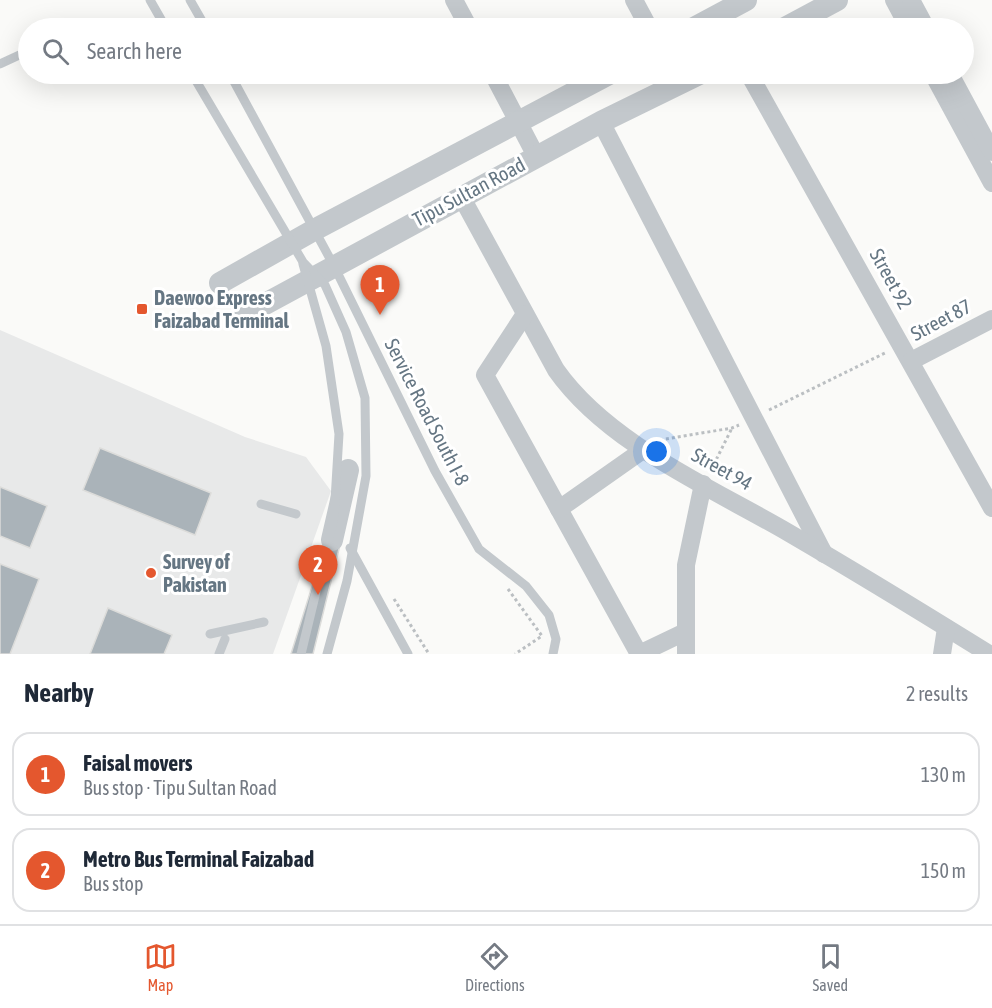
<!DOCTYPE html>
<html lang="en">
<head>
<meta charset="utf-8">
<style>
  :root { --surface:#fff; --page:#f6f6f7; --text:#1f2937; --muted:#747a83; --line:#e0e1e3; --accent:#e4572e }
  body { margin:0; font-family:"Asap Condensed",sans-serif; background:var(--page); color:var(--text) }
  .you { position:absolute; left:657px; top:452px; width:21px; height:21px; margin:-15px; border:4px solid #fff; border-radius:50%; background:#1a73e8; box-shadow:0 0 0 9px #1a73e833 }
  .badge { display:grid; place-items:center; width:39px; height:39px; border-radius:50%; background:var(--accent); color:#fff; font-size:20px; font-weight:700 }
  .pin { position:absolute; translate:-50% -50px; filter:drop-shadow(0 2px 3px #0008) }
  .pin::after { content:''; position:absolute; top:32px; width:21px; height:18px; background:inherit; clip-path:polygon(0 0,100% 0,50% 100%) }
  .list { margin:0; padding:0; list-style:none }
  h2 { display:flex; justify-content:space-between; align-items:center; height:78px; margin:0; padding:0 24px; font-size:26px }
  h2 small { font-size:20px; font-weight:400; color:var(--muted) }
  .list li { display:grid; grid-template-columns:39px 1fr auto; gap:18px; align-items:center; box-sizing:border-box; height:84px; margin:0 12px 12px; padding:0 12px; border:2px solid var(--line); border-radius:18px }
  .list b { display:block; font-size:22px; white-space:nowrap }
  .list p { margin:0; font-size:20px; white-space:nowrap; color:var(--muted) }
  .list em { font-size:20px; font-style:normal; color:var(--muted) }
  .icon { flex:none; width:33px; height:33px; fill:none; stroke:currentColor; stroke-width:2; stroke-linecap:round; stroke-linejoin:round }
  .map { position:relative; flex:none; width:992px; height:654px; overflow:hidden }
  .search { position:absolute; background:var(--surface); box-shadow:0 6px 24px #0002; left:18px; right:18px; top:18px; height:66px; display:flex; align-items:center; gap:15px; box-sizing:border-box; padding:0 21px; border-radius:33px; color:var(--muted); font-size:22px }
  .sheet { height:270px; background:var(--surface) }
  nav { display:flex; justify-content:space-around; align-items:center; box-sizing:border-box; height:84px; border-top:2px solid var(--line); background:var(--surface); font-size:16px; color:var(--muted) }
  nav a { display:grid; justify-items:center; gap:3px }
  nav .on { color:var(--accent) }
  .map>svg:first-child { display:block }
  .built { fill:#e8e9e9 }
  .building { fill:#aab3b9; stroke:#dcdcda; stroke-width:1.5 }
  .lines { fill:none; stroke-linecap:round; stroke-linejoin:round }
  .path { stroke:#bbbfc2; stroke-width:3; stroke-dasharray:3 3; stroke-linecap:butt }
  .service { stroke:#c3c8cc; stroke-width:9 }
  .minor { stroke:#c3c8cc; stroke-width:18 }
  .tertiary { stroke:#c3c8cc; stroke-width:22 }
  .service-bridge { stroke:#c3c8cc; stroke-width:9 }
  .poi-dot { fill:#e4572e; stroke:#fff; stroke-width:2 }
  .labels { text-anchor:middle; stroke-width:6; stroke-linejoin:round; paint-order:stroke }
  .street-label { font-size:20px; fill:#657683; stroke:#fff }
  .poi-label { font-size:20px; font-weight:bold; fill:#657683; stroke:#fff; text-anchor:start }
</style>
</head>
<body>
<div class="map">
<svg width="992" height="654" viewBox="0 0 992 654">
  <rect width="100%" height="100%" fill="#fafaf8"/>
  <path class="built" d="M0 330 245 437 306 457 331 491 273 654H0Z"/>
  <g class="building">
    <path d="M100 448 211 493 195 535 83 490Z"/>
    <path d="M0 487 47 506 30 548 0 536Z"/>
    <path d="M328 535 342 537 313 654H291Z"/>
    <path d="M0 564 39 579 10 654H0Z"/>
    <path d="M108 608 172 635 164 654H90Z"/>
  </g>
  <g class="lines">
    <g class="path">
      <path d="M769 410 887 352"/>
      <path d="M660 440 732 428 739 425"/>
      <path d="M711 470 732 428"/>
      <path d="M508 589 542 636 515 654"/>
      <path d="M394 599 429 654"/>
    </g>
    <g class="service">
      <path d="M150 0 166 28"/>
      <path d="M190 0 206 28"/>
      <path d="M63 28 65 27"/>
      <path d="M0 64 28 51"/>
      <path d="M230 74 334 266 435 471 479 549 526 586 549 615 556 639 553 654"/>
      <path d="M261 504 296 514"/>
      <path d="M350 548 408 654"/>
      <path d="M210 634 264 622"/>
      <path d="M219 654 225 639"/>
    </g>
    <g class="minor">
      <path d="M454 0 469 28"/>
      <path d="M634 0 649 28"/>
      <path d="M894 0 909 28"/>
      <path d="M911 0 926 28"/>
      <path d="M493 74 536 156"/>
      <path d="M749 74 992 508"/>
      <path d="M933 74 992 183"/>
      <path d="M950 74 992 152"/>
      <path d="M601 122 824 554"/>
      <path d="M461 196 556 370C608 444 712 488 789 533 856 572 923 613 989 654"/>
      <path d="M525 314 485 375 639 654 685 632"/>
      <path d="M911 361 992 319"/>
      <path d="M559 509 643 450"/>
      <path d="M686 654V565L703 484"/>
      <path d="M942 654 946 628"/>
    </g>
    <g class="tertiary">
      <path d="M694 28 746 0"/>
      <path d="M785 28 837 0"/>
      <path d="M220 283 314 230 609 74"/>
      <path d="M243 316 601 122 699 74"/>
      <path d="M332 540 348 470"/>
    </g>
    <g class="service-bridge">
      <path d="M192 74 303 262 325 285 346 332 365 398 366 476 347 581 327 654"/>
      <path d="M301 654 334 517 339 434 326 346 303 264"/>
    </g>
  </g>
  <g class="poi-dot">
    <rect x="136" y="303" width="12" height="12" rx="3"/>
    <circle cx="151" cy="573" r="6"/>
  </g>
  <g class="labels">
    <g class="street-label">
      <text transform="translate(469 192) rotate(-28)" y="7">Tipu Sultan Road</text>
      <text transform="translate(891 279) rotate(61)" y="7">Street 92</text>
      <text transform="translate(941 320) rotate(-28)" y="7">Street 87</text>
      <text transform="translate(427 412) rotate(63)" y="7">Service Road South I-8</text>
      <text transform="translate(722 469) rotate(29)" y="7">Street 94</text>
    </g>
    <g class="poi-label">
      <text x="154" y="305">Daewoo Express<tspan x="154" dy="23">Faizabad Terminal</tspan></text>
      <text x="163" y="569">Survey of<tspan x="163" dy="23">Pakistan</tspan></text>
    </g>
  </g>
</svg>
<div class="you"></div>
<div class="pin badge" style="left:380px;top:315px">1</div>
<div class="pin badge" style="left:318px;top:595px">2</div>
<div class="search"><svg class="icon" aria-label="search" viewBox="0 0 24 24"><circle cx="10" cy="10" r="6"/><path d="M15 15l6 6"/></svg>Search here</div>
</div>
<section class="sheet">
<h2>Nearby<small>2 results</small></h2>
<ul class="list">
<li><span class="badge">1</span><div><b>Faisal movers</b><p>Bus stop · Tipu Sultan Road</p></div><em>130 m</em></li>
<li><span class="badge">2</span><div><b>Metro Bus Terminal Faizabad</b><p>Bus stop</p></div><em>150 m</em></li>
</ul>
</section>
<nav>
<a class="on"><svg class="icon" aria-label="map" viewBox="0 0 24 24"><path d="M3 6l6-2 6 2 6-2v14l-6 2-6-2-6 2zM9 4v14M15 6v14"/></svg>Map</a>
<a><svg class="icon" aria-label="directions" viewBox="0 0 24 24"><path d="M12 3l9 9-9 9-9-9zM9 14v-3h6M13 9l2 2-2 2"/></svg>Directions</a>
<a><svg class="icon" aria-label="saved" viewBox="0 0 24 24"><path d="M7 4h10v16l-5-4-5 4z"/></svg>Saved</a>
</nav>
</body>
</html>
